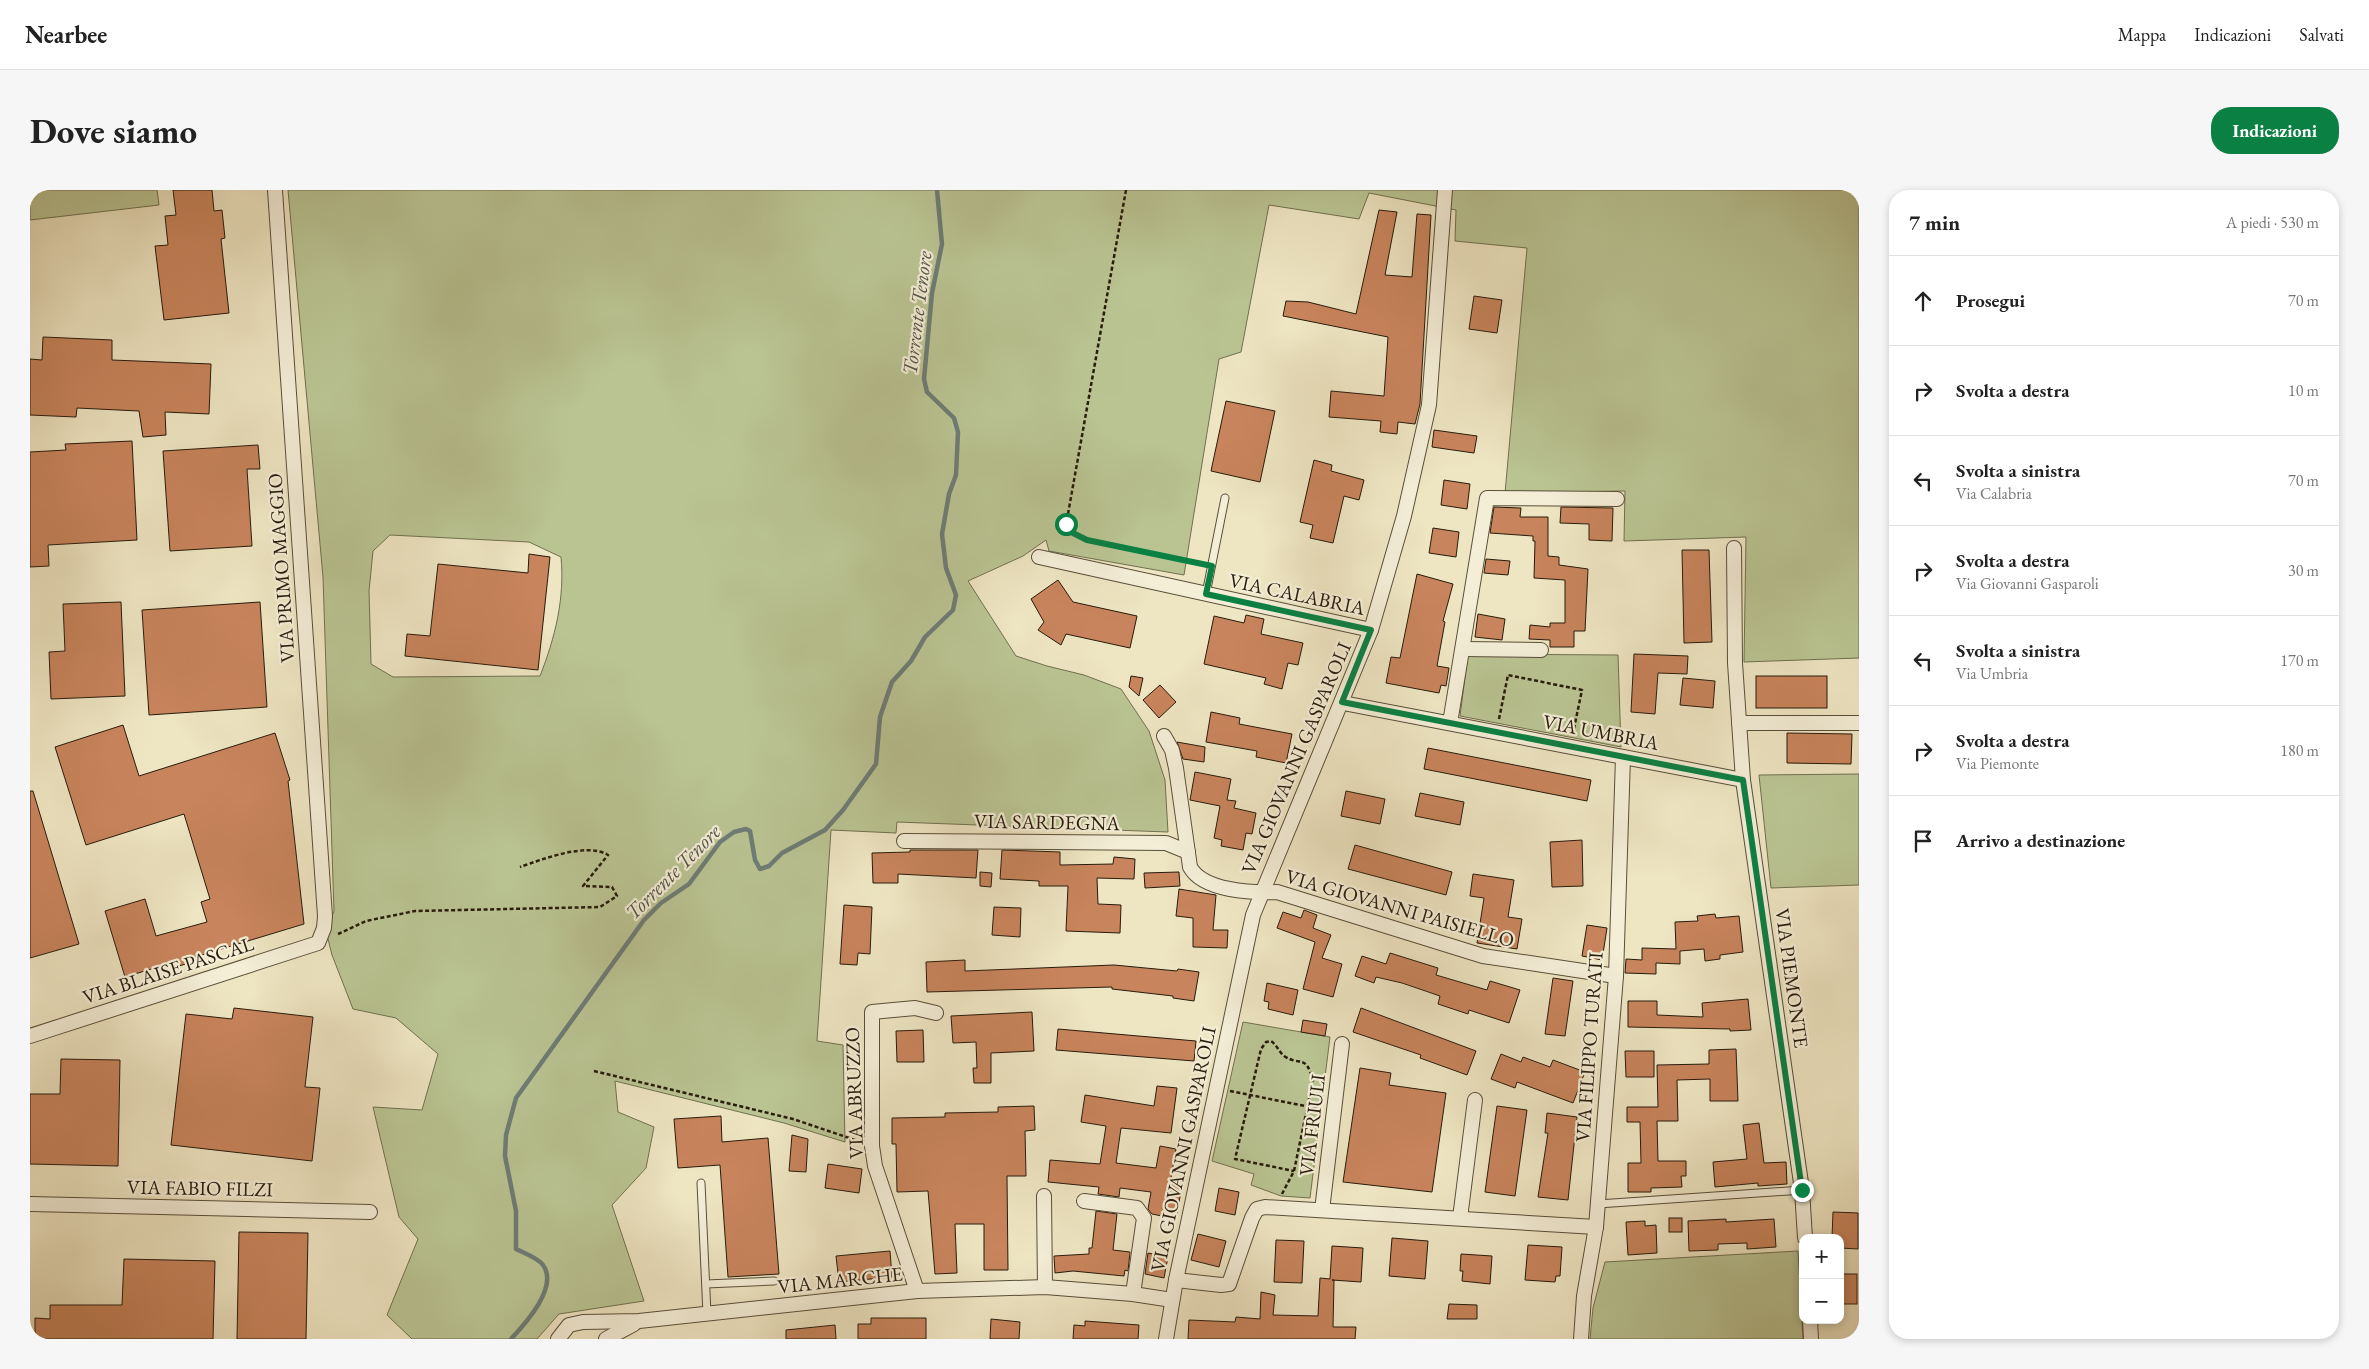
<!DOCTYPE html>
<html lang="it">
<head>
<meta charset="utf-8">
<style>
  :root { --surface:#fff; --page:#f6f6f6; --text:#222; --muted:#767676; --line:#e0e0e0; --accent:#0b8043 }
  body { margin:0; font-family:"EB Garamond",serif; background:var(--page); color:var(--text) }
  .controls { position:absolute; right:15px; bottom:15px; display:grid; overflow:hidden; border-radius:10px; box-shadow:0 2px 8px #0003 }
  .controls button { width:45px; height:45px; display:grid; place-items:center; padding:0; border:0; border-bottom:1px solid var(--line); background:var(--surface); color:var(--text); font:25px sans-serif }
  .stop { position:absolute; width:15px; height:15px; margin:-11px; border:4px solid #0b8043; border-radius:50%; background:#fff }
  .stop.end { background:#0b8043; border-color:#fff; box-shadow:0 1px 5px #0008 }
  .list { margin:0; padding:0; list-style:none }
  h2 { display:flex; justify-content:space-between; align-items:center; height:65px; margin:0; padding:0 20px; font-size:21px }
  h2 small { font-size:16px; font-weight:400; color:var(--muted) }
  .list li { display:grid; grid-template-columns:32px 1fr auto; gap:15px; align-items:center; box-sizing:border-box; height:90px; padding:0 20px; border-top:1px solid var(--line) }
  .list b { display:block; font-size:19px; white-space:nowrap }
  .list p { margin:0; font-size:16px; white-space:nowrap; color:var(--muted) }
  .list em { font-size:16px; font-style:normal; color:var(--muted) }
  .icon { flex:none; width:28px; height:28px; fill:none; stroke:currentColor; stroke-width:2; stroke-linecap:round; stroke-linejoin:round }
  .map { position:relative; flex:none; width:1829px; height:1149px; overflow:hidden; border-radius:20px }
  header { display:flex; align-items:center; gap:30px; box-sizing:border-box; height:70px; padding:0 25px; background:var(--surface); border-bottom:1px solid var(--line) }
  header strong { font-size:24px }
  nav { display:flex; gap:28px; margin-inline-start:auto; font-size:18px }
  .intro { display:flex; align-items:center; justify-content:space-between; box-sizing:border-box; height:120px; padding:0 30px }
  h1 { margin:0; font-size:35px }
  .button { padding:12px 22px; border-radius:20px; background:var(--accent); color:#fff; font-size:18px; font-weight:700 }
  main { display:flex; gap:30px; padding:0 30px }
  aside { flex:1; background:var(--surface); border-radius:20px; box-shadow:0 2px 8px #0003 }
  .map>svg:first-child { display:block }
  .green { fill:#bac493; stroke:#70704f; fill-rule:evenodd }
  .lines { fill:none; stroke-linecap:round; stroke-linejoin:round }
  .stream { stroke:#6e7c76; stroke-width:4.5 }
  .building { fill:#c8845c; stroke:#271b0b }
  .service-casing { stroke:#594e39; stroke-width:9 }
  .minor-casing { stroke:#594e39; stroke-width:16 }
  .path { stroke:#271b0b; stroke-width:2.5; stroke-dasharray:4 2.5; stroke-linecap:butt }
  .service { stroke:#f4eed7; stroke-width:7 }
  .minor { stroke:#f4eed7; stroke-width:14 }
  .route { stroke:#0b8043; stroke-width:6 }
  .labels { text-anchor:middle; stroke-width:4.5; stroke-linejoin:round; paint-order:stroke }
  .street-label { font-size:20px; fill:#271b0b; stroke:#f4eed7 }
  .water-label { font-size:21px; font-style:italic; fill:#515349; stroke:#f4eed7 }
</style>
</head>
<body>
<header>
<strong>Nearbee</strong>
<nav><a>Mappa</a><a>Indicazioni</a><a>Salvati</a></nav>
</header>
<div class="intro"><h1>Dove siamo</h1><a class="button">Indicazioni</a></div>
<main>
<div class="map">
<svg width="1829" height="1149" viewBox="0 0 1829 1149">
  <rect width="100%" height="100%" fill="#eee5c2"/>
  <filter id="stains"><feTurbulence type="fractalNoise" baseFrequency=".004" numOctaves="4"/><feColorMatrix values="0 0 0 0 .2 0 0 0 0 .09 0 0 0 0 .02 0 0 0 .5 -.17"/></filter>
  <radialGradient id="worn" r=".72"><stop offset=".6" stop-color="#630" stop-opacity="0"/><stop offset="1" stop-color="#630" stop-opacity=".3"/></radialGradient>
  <g class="green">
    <path d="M0 0H127L129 15 0 30Z"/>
    <path d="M258 0H1829V468L1714 472 1716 347 1594 351 1595 301 1475 303 1497 58 1425 51 1426 20 1339 3 1329 29 1239 15 1211 162 1189 169 1154 385 1019 361 1016 350 993 366 938 391 986 466 1017 476 1054 485 1091 499 1119 541 1135 590 1138 642 867 632 866 643 801 640 787 851 813 855 815 952 754 933 585 891 588 922 624 937 616 978 582 1015 614 1111 529 1124 507 1149H382L357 1125 388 1049 369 1027 343 917 392 920 408 864 366 828 323 819 302 765 296 741 304 721 293 387ZM360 345 499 352 531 367C535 408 525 448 510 486L363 487 341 474 339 401 343 361Z"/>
    <path d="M1438 464 1588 465 1591 557 1430 526Z"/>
    <path d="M1829 584V695L1741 698 1729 585Z"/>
    <path d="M1213 832 1300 847 1280 1008 1251 1006 1221 995 1224 984 1182 971Z"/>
    <path d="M1768 1061 1773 1149H1560L1563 1118 1575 1072Z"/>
  </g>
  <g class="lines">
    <path class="stream" d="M481 1149C495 1134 529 1097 513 1075 508 1068 494 1063 486 1059V1021L475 966 476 945 486 908 614 730 631 713 659 694 690 652 704 642 716 639 720 641 725 670 730 679 739 676 752 663 795 640 813 620 846 574 850 527 862 492 881 471 895 447 923 420 926 405 916 378 912 344 919 304 926 285 928 242 924 228 897 202 894 189 902 103 912 54 907 0"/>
  </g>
  <g class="building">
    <path d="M143 0H182L184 21 192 20 195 48 191 49 199 123 134 130 125 56 138 55 135 26 146 25Z"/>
    <path d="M1349 20 1367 22 1355 85 1382 87 1387 24 1401 25 1390 214 1385 234 1368 232 1367 244 1350 242 1351 231 1299 227 1301 201 1354 206 1358 147 1253 126 1256 111 1278 112 1326 124Z"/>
    <path d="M1444 106 1472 110 1467 143 1439 139Z"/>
    <path d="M13 147 82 150V170L181 174 179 224 135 222 136 245 113 247 109 221 47 218 46 227 0 225V169L12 170Z"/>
    <path d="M1196 211 1245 221 1230 292 1181 281Z"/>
    <path d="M1404 240 1447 246 1444 263 1402 257Z"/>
    <path d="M102 251 107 350 18 355 19 376 0 377V262L36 260 35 254Z"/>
    <path d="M228 255 230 279H217L222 356 140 361 133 261Z"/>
    <path d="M1284 270 1302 275 1301 281 1334 290 1329 310 1314 306 1303 353 1280 348 1283 335 1270 332Z"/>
    <path d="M1414 290 1440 294 1437 319 1411 315Z"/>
    <path d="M1464 317 1491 318 1490 327H1518V366L1529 367V375L1558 379 1555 441H1544V457H1520V450L1499 449 1500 435 1520 437V433H1535V390L1504 388 1505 351H1503V346L1460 343Z"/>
    <path d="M1531 317 1583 318 1582 351 1559 350V334L1530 333Z"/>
    <path d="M1403 338 1429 342 1426 367 1399 363Z"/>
    <path d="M1652 360H1679L1682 452 1654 453Z"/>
    <path d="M499 364 520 367 508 480 375 466 377 444 400 446 408 374 498 383Z"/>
    <path d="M1456 369 1480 371 1478 385 1454 383Z"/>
    <path d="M1387 384 1423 394 1413 431 1415 432 1407 476 1419 478 1416 496 1411 495 1409 503 1356 493 1361 467 1370 468Z"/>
    <path d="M1028 390 1043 412 1107 426 1100 458 1036 444 1031 455 1008 440 1014 432 1001 409Z"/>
    <path d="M91 412 95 506 21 509 19 462 35 461 33 414Z"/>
    <path d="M230 412 237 517 119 525 112 420Z"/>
    <path d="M1448 424 1475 429 1472 450 1445 447Z"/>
    <path d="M1216 425 1234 429 1231 444 1273 453 1268 475 1258 473 1252 499 1234 494 1236 488 1174 474 1184 426 1214 433Z"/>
    <path d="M1604 464 1658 466 1657 484 1628 483 1625 524 1601 522Z"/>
    <path d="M1101 486 1113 488 1109 506 1099 497Z"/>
    <rect x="1726" y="486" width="71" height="32"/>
    <path d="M1653 488 1685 491 1683 518 1650 515Z"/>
    <path d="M1130 495 1146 512 1129 528 1113 510Z"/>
    <path d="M1181 522 1210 528 1209 534 1262 544 1256 573 1226 567 1227 561 1176 552Z"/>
    <path d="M93 535 109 586 245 543 260 590 258 591 274 734 165 767 166 771 142 778 141 773 95 787 75 721 115 709 126 746 177 732 171 712 180 709 154 624 56 655 25 557Z"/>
    <path d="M1757 543 1822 544 1821 574 1757 573Z"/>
    <path d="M1147 552 1175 557 1174 572 1153 569Z"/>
    <path d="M1398 558 1561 590 1557 611 1394 579Z"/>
    <path d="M1165 582 1201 589 1197 610 1206 611 1204 618 1226 623 1222 644 1216 643 1213 660 1191 656 1192 650 1184 648 1190 616 1160 610Z"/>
    <path d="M0 601H3L49 754 0 768Z"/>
    <path d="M1316 601 1355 609 1350 634 1311 626Z"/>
    <path d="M1390 603 1434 612 1430 635 1385 626Z"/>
    <path d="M1552 650 1553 696 1522 697 1520 652Z"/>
    <path d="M1325 655 1422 682 1416 705 1318 679Z"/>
    <path d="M880 660H948L946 688 868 684V693H843L842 663 880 662Z"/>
    <path d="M972 660 1030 662V675L1083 674 1084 667 1105 669 1104 689 1067 688 1068 714 1091 715 1090 743 1036 741 1038 696H1009V691L970 689Z"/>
    <path d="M950 682 962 683 961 697 950 696Z"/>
    <path d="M1149 682 1150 696 1115 698 1114 683Z"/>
    <path d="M1443 684 1484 690 1478 727 1492 729 1487 759 1447 753 1454 708 1440 706Z"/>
    <path d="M1149 699 1186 705 1183 740H1198L1197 758 1163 757V728L1146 726Z"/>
    <path d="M814 715 842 717 840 764 828 763 827 775 810 774Z"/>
    <path d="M964 717 991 718 990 747 962 745Z"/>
    <path d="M1274 720 1287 725 1283 738 1301 745 1292 768 1312 774 1303 807 1273 799 1285 752 1247 738 1253 722 1271 728Z"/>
    <path d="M1685 724 1686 728 1709 726 1713 762 1690 765V769L1675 771 1674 759 1650 761V774L1626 773V784L1595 783 1596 769 1612 770V758L1646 759 1645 732 1668 731 1667 726Z"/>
    <path d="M1557 735 1577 738 1572 770 1552 766Z"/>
    <path d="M1360 763 1408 778 1406 785 1457 800 1460 791 1490 800 1479 833 1439 820 1438 824 1408 814 1410 806 1372 793 1346 787 1344 793 1325 786 1332 766 1356 774Z"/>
    <path d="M935 770V781L1084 775 1147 781 1148 779 1169 782 1164 811 1143 808V806L1082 799V797L897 802 896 772Z"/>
    <path d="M1523 788 1543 791 1535 846 1515 844Z"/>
    <path d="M1237 793 1268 800 1263 825 1238 819 1239 812 1234 811Z"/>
    <path d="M1718 809 1721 840 1700 841V839L1598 837V811H1627V825L1673 827 1672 813Z"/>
    <path d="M204 818 283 827 275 897 290 898 282 971 141 955 156 824 202 829Z"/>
    <path d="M1331 818 1446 861 1437 885 1390 868 1391 865 1323 842Z"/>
    <path d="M1002 822 1004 861 961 863V893H944L943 878H947L946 852 923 853 921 826Z"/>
    <path d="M1273 830 1297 834 1295 846 1271 842Z"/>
    <path d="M1028 839 1166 851 1164 871 1026 860Z"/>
    <path d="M893 840 894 872H867L866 841Z"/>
    <path d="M1706 859 1708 911H1680V889L1647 890 1648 931H1627L1628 971H1656V986H1651L1652 997 1621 998V1002H1598V973H1611L1610 932H1597V917H1628L1627 875 1679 874V860Z"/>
    <path d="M1595 861H1624V887H1596Z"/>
    <path d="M1471 864 1491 872 1493 867 1520 877 1523 870 1555 882 1543 913 1487 892 1485 898 1461 889Z"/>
    <path d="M31 869 90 870 88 976 0 974V904H30Z"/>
    <path d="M1330 878 1361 883 1359 895 1416 903 1402 1002 1313 992Z"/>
    <path d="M1127 896 1147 898 1141 943 1091 938 1086 973 1126 978 1130 956 1146 959 1140 994 1152 996 1146 1029 1122 1024 1118 1019 1121 1002 1090 998 1089 1007 1068 1004 1069 997 1018 992 1020 970 1070 974 1076 936 1051 932 1055 905 1124 916Z"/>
    <path d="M1004 916 1005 940 995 941 996 986H977L978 1080H954V1034H925L927 1083 905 1084 898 1001 867 1002 866 954H862V928L915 927V923L968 922V917Z"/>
    <path d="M1467 916 1497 920 1485 1006 1455 1002Z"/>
    <path d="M1517 923 1547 927 1538 1010 1508 1007 1518 943H1515Z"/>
    <path d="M691 926 692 952 738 948 749 1084 698 1087 690 975 648 978 644 929Z"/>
    <path d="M1729 933 1734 973 1756 972 1757 994 1728 996V993L1685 997 1683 972 1717 969 1713 935Z"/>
    <path d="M762 945 778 949 776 982 759 981Z"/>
    <path d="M798 974 832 979 829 1003 795 998Z"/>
    <path d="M1189 998 1209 1002 1205 1025 1185 1021Z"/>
    <path d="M1066 1021 1087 1024 1083 1060 1100 1062 1098 1081 1095 1080 1094 1086 1043 1081 1025 1083 1024 1066 1059 1064V1058H1062Z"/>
    <path d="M1803 1022 1828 1023V1059L1810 1058V1048H1802Z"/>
    <rect x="1639" y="1028" width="13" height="14"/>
    <path d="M1696 1029V1032L1744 1029 1746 1057 1717 1059V1053L1688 1054V1060L1659 1061 1658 1031Z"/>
    <path d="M1615 1031V1036L1626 1035 1627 1063 1598 1065 1596 1032Z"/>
    <path d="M209 1042 278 1043 276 1149H207Z"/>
    <path d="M1168 1044 1196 1051 1189 1077 1161 1070Z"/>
    <path d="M1362 1048 1398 1051 1395 1089 1359 1086Z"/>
    <path d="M1246 1050 1274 1051 1272 1093 1244 1092Z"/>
    <path d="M1498 1055 1532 1057 1530 1086H1526L1525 1092 1495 1090Z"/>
    <path d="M1302 1056 1333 1058 1331 1092 1302 1090H1304L1303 1137H1326L1325 1149H1158L1159 1130 1205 1132 1206 1127 1230 1129 1231 1102 1245 1105 1243 1125 1288 1126 1290 1088 1300 1089Z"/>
    <path d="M860 1061 862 1087 809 1092 806 1066Z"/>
    <path d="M1118 1063 1138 1067 1134 1088 1115 1084Z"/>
    <path d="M1431 1064 1462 1066 1460 1094 1432 1091 1433 1081H1430Z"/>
    <path d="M94 1069 185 1071 183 1149H5V1128L20 1129V1115H92Z"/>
    <rect x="1810" y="1084" width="17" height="30"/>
    <path d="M1419 1114 1447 1115V1129H1417Z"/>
    <path d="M841 1128H896V1149H828V1134H841Z"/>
    <path d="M961 1129 990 1132 989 1149H960Z"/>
    <path d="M1055 1131 1109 1135 1108 1149H1043L1044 1135 1055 1136Z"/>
    <path d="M805 1135 806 1149H756V1140Z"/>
  </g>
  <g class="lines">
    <defs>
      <g id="service">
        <path d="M1176 404 1195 308"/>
        <path d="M671 993 677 1124"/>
        <path d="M1568 1014 1772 1000"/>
        <path d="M676 1094 744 1091"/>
      </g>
      <g id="minor">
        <path d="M1704 358 1705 473 1713 590 1772 1000 1775 1048"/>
        <path d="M1009 367 1341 440"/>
        <path d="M1433 459 1511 460"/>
        <path d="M1313 513 1713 590"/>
        <path d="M1420 533 1457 308 1587 309"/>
        <path d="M1709 533H1829"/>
        <path d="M1134 546 1142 560 1146 578 1160 677C1173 701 1222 703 1247 702L1453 766 1586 786"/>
        <path d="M874 651 1136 653 1158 662"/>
        <path d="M0 846 288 753 294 738 295 726 245 0"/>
        <path d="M1014 1006 1015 1097"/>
        <path d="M1054 1011 1107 1018 1114 1028 1103 1104"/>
        <path d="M0 1014 340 1022"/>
        <path d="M1292 1020 1312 854"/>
        <path d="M1430 1028 1445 910"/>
        <path d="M1146 1090 1191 1095 1199 1094 1222 1028 1227 1019 1235 1017 1566 1037"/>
        <path d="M887 1101 845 976 842 956V822L885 818 906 823"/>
        <path d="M1780 1130 1781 1149"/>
        <path d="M528 1149 539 1135 553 1132 609 1131 887 1101 1015 1097 1103 1104 1142 1110"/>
        <path d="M576 1149 604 1134"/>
        <path d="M1136 1149 1146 1090 1223 725 1341 440 1374 326 1399 215 1415 0"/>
        <path d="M1551 1149 1554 1106 1566 1037 1586 786 1593 567"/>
      </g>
    </defs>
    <use href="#service" class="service-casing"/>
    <use href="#minor" class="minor-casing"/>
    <g class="path">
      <path d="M1096 0 1036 335 1043 343 1057 350 1172 374"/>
      <path d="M1469 529 1478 485 1552 500 1543 543"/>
      <path d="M308 744 336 731 385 721 570 717 587 706 582 697 553 696 578 665C557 652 513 669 490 677"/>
      <path d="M564 881 763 929 828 951"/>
      <path d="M1200 901 1290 919"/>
      <path d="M1252 1004 1264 981 1283 890C1275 863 1271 877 1254 866 1249 862 1247 855 1241 851L1236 852 1231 859 1205 969 1264 981"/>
    </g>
    <use href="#service" class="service"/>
    <use href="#minor" class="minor"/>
  </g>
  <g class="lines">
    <path class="route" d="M1036 334 1043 343 1057 350 1182 376 1176 404 1341 440 1312 512 1713 590 1772 1000"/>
  </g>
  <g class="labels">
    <g class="street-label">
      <text transform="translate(251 378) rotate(-94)" y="7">VIA PRIMO MAGGIO</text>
      <text transform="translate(1267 404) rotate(12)" y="7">VIA CALABRIA</text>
      <text transform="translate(1571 542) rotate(11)" y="7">VIA UMBRIA</text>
      <text transform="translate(1266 568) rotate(-67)" y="7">VIA GIOVANNI GASPAROLI</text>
      <text transform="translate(1017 632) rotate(1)" y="7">VIA SARDEGNA</text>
      <text transform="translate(1370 718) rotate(16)" y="7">VIA GIOVANNI PAISIELLO</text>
      <text transform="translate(138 780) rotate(-18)" y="7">VIA BLAISE PASCAL</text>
      <text transform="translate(1762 788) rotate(82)" y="7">VIA PIEMONTE</text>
      <text transform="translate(1559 857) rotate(-86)" y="7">VIA FILIPPO TURATI</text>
      <text transform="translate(824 903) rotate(-92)" y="7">VIA ABRUZZO</text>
      <text transform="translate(1282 935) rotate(-83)" y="7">VIA FRIULI</text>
      <text transform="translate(1153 959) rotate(-78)" y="7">VIA GIOVANNI GASPAROLI</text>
      <text transform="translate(170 998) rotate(1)" y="7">VIA FABIO FILZI</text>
      <text transform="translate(810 1090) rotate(-6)" y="7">VIA MARCHE</text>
    </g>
    <g class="water-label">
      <text transform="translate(887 123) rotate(-83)" y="7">Torrente Tenore</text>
      <text transform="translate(643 682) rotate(-45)" y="7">Torrente Tenore</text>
    </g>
  </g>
  <rect width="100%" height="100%" filter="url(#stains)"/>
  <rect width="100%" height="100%" fill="url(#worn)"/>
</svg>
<div class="controls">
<button>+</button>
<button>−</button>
</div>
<div class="stop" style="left:1036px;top:334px"></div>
<div class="stop end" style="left:1772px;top:1000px"></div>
</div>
<aside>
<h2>7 min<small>A piedi · 530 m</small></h2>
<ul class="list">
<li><svg class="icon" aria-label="ahead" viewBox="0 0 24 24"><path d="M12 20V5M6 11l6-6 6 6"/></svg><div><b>Prosegui</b></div><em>70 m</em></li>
<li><svg class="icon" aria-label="right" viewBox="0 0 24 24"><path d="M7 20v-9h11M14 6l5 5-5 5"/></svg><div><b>Svolta a destra</b></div><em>10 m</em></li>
<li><svg class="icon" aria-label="left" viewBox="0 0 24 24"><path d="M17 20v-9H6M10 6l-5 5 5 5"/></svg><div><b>Svolta a sinistra</b><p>Via Calabria</p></div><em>70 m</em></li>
<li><svg class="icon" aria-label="right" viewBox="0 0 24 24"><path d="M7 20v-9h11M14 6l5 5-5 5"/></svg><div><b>Svolta a destra</b><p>Via Giovanni Gasparoli</p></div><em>30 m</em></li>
<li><svg class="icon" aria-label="left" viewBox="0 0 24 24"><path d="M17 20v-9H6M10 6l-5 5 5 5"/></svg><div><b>Svolta a sinistra</b><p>Via Umbria</p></div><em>170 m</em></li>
<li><svg class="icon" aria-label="right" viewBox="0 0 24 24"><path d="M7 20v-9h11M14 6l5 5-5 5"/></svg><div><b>Svolta a destra</b><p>Via Piemonte</p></div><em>180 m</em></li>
<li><svg class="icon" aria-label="arrive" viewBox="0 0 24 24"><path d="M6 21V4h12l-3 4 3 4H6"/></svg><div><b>Arrivo a destinazione</b></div></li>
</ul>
</aside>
</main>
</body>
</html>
